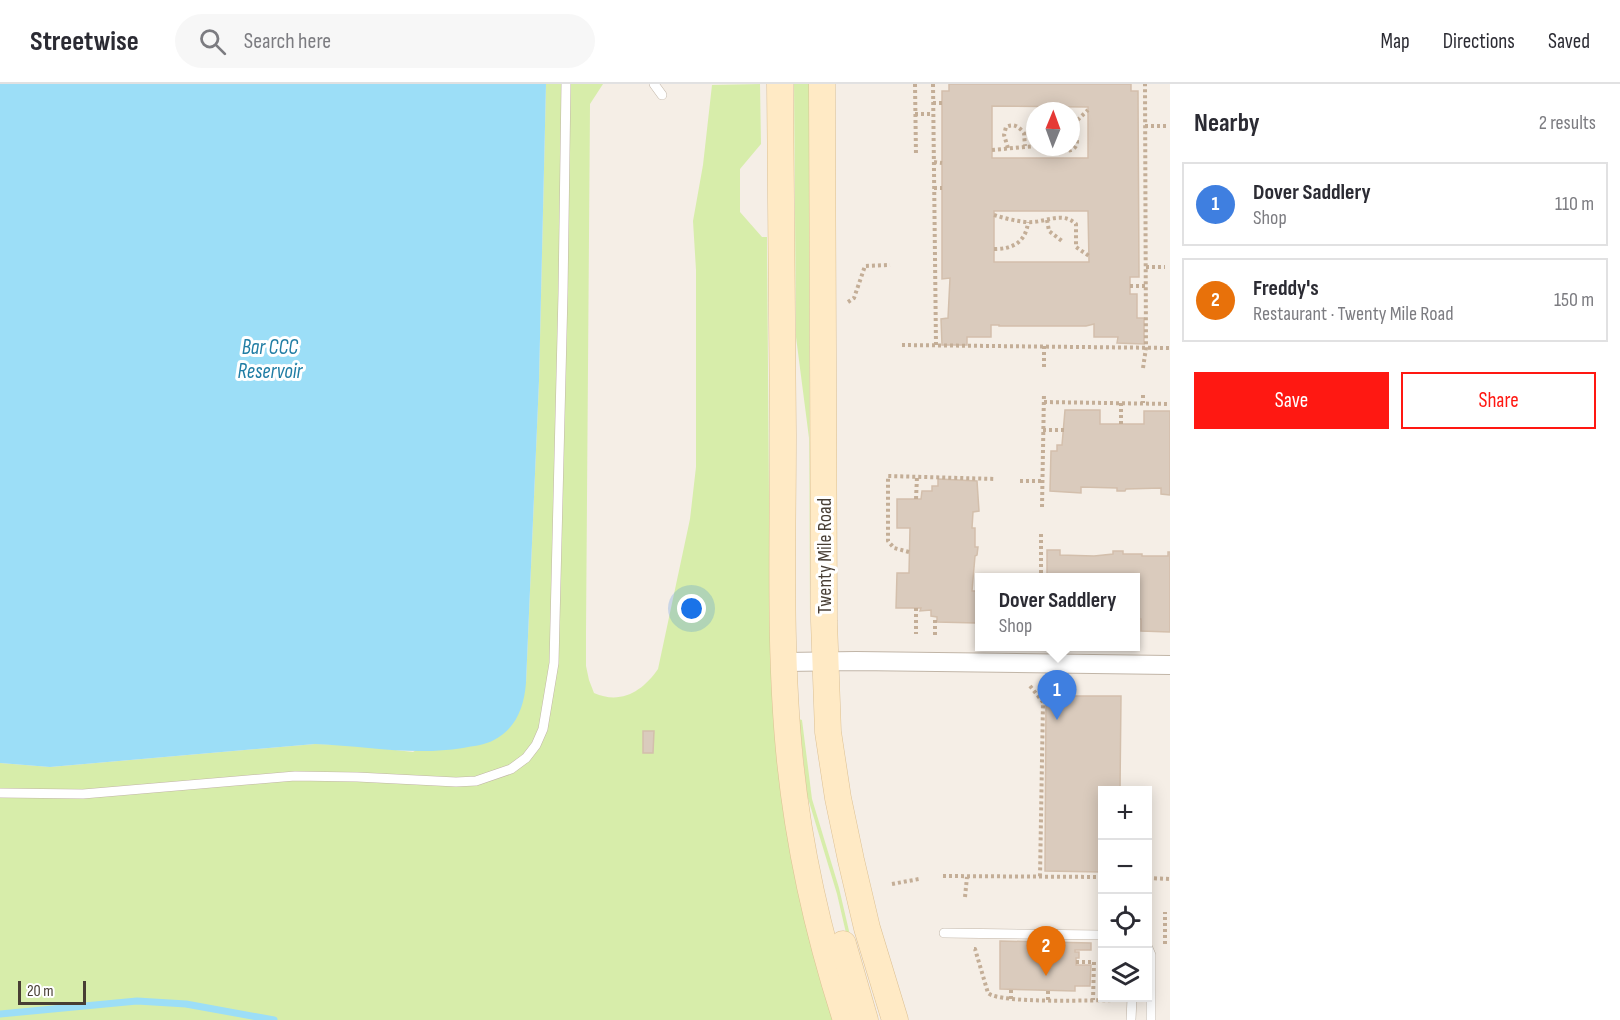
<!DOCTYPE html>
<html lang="en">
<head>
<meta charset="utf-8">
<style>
  :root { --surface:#fff; --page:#f7f7f7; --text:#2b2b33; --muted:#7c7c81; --line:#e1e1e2; --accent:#ff1812 }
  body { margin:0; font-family:"Sofia Sans Condensed",sans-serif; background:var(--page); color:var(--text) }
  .controls { position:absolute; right:18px; bottom:18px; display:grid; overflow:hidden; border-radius:0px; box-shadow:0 3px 15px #0003 }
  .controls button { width:54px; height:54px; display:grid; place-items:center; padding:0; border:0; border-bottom:2px solid var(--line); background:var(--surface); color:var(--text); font:30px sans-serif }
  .compass { position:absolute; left:1026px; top:18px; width:54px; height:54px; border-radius:50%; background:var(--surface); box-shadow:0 3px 15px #0003; rotate:1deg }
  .scale { position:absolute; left:18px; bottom:15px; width:68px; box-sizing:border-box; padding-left:6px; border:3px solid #483e34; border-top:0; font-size:16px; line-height:21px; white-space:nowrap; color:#483e34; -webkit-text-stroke:4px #fff; paint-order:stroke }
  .you { position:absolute; left:692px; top:525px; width:21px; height:21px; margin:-15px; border:4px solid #fff; border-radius:50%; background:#1a73e8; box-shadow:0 0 0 9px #1a73e833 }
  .badge { display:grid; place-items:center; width:39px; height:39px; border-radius:50%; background:var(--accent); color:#fff; font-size:20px; font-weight:700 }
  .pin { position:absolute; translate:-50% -50px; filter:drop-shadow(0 2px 3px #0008) }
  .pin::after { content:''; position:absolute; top:32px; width:21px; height:18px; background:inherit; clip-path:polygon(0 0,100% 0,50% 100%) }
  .popup { position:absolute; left:975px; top:489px; width:165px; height:78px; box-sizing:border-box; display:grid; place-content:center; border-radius:0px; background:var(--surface); filter:drop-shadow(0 2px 4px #0005); font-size:20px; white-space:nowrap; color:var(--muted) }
  .popup b { font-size:22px; color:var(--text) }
  .popup::after { content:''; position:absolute; left:50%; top:100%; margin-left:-12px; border:12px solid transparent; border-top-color:var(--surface) }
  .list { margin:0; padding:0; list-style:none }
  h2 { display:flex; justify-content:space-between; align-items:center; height:78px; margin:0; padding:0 24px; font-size:26px }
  h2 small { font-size:20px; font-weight:400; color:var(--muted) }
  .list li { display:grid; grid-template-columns:39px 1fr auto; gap:18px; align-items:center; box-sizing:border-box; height:84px; margin:0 12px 12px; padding:0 12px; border:2px solid var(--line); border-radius:0px }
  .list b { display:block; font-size:22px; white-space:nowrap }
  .list p { margin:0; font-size:20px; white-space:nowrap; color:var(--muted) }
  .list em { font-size:20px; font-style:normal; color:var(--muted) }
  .actions { display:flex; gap:12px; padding:18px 24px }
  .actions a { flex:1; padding:14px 0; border:2px solid var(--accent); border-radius:0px; text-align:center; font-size:21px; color:var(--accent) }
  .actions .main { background:var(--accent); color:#fff }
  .icon { flex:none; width:33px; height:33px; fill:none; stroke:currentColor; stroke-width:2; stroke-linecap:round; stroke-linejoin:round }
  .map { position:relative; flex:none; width:1170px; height:936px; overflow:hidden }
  header { display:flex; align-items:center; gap:36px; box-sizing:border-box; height:84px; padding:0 30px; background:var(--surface); border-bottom:2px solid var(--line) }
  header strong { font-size:28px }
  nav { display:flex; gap:33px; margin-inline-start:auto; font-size:21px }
  .search { width:420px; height:54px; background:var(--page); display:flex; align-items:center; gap:15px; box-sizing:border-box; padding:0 21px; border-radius:33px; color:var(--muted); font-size:22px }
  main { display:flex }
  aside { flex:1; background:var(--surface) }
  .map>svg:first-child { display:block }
  .green { fill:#d7edaa }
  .water { fill:#9cdef7 }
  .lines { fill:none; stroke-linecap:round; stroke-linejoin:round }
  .stream { stroke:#9cdef7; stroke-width:7 }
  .building { fill:#dacbbd; stroke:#d3bfac; stroke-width:1.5; fill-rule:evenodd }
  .service-casing { stroke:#c1b5a7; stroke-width:10 }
  .minor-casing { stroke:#c1b5a7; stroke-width:20 }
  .secondary-casing { stroke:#dcc093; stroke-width:27 }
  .path { stroke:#c4ae97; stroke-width:4; stroke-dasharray:3 3; stroke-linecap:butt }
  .service { stroke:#fff; stroke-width:9 }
  .minor { stroke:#fff; stroke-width:18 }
  .secondary { stroke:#ffeac5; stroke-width:26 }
  .labels { text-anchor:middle; stroke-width:6; stroke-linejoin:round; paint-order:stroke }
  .street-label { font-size:20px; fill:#483e34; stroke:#fff }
  .water-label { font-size:21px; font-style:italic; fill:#207da4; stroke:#fff }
</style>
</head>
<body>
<header>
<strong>Streetwise</strong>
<div class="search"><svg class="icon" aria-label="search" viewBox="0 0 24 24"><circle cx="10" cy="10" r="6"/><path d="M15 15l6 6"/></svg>Search here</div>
<nav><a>Map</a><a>Directions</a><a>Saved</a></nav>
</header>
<main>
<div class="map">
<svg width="1170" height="936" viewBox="0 0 1170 936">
  <rect width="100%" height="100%" fill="#f5eee6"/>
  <g class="green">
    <path d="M546 0H603L590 20 586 548V582L589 596 594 609C621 621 643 607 658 585L690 435 696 383V186L693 137 703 81 712 1 760 0 761 60 740 85V128L762 153H767L770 543 774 628 833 936H0V679L50 683 73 681 315 660 351 661 413 668 526 599 539 297Z"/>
    <path d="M794 0H809L810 537 809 354 796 253Z"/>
    <path d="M799 635 802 636 812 715 839 804 856 877 849 862 837 810 807 711Z"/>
  </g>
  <path class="water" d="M0 0H546L539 297 526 599C524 622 517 644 494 656 485 661 473 662 463 664 413 672 365 662 315 660L73 681 50 683 0 679Z"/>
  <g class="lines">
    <path class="stream" d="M0 930 137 917 186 920 274 936"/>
  </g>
  <g class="building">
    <path d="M949 0H1131V7H1138L1139 193H1130V210H1137V234H1144V260L1117 259 1118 253H1094V240L1086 242H999V241H991V253H967V261H942L941 235 948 234 950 194 942 195V7H949ZM992 22 1088 23V74H992ZM994 127H1088L1089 178H994Z"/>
    <path d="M1065 326H1100V340H1144V327H1170V411L1161 410V404L1126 405 1125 407H1117V404L1081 403V409L1050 407 1051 367H1057V361H1062Z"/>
    <path d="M938 395 977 397 979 427 973 428 972 444H975V463H978L977 471 975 472 972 507H979L976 539 937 538V533L931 532V526L920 527 921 524H896L897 489H909L910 444H897V415H921L922 407H932V402H938Z"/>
    <path d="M1047 466H1060V471L1094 472 1113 470V467H1123V470H1142V472H1168V468H1170V548L1141 547V535H1135V494H1047Z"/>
    <path d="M1046 612H1121L1120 706H1102V788L1045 787Z"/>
    <path d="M643 647H654L653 669H643Z"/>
    <path d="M1000 857 1091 859V866H1075V868H1079V874H1076V881H1091L1090 902H1075V907L1000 905Z"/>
  </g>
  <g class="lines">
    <defs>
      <g id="service">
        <path d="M654 0 662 11"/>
        <path d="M0 709 83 710 295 692 357 693 456 698 476 697 511 685 526 674 536 661 543 645 554 579 563 209 566 0"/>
        <path d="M944 849 1102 851"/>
        <path d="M1148 864 1151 871V936"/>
        <path d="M1131 936 1132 914"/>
      </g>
      <path id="minor" d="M785 578 856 577 1170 581"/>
      <g id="secondary">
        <path d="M780 0C782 117 783 234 783 350 783 459 779 569 790 677 799 764 819 853 846 936"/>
        <path d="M822 0 824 537 828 648 838 714 851 776 867 844 895 936"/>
        <path d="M843 860 865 936"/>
      </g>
    </defs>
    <use href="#service" class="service-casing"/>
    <use href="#minor" class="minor-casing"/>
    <use href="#secondary" class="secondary-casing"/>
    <g class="path">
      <path d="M915 0 916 71"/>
      <path d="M933 0 936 261"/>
      <path d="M933 19H942"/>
      <path d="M915 30H933"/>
      <path d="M1145 42H1166"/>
      <path d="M1045 63C1053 66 1078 73 1077 56 1077 51 1074 47 1075 41 1077 35 1083 31 1088 26"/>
      <path d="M1008 64 1004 51 1006 43C1014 39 1019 43 1024 49L1025 62"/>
      <path d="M992 66 1035 62"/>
      <path d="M934 78 942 79"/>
      <path d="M934 104H942"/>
      <path d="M994 131C1004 134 1015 137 1026 138 1044 140 1061 126 1076 140V163L1089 172"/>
      <path d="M1047 136 1049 147 1062 157"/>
      <path d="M994 165C1013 165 1026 158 1028 138"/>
      <path d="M1146 183H1165"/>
      <path d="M1130 202H1146"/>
      <path d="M848 218 854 214 865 182 890 181"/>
      <path d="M902 261 1170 264"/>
      <path d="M1044 262V283"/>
      <path d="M1143 284 1146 264 1145 0"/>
      <path d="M1143 311V319"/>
      <path d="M1044 318 1170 320"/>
      <path d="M1121 340V319"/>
      <path d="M1043 346H1064"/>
      <path d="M1020 397H1042"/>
      <path d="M916 415 917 393"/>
      <path d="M1042 423 1044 309"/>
      <path d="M1041 450V494"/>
      <path d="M909 468 894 464 888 457V392L995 395"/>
      <path d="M916 524V550"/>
      <path d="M935 551V533"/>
      <path d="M1030 602 1043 618 1040 793"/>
      <path d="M943 792 1102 793"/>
      <path d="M1148 794 1170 795"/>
      <path d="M892 800 919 795"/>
      <path d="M965 813 967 793"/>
      <path d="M1165 860V828"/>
      <path d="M974 865H975L988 909C1000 920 1097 916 1118 916"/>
      <path d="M1076 878H1094L1093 916"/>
      <path d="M1011 915V905"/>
      <path d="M1048 916V906"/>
    </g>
    <use href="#service" class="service"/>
    <use href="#minor" class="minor"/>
    <use href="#secondary" class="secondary"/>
  </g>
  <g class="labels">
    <g class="street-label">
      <text transform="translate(824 472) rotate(-90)" y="7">Twenty Mile Road</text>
    </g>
    <g class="water-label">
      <text x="270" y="270">Bar CCC<tspan x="270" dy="24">Reservoir</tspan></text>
    </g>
  </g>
</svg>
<div class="controls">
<button>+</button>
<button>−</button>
<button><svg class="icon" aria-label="locate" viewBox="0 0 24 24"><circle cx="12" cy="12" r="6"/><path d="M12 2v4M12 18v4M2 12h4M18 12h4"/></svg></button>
<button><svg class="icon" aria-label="layers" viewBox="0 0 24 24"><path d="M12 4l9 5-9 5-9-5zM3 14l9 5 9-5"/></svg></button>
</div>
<svg class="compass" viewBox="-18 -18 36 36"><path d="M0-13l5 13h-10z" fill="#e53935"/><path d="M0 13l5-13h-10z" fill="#7c7c81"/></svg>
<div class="scale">20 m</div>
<div class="you"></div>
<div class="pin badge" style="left:1057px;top:636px;background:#3f7fe0">1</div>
<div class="popup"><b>Dover Saddlery</b>Shop</div>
<div class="pin badge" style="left:1046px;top:892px;background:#e8710a">2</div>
</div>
<aside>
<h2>Nearby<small>2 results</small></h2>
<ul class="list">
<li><span class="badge" style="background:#3f7fe0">1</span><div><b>Dover Saddlery</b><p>Shop</p></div><em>110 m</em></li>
<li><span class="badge" style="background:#e8710a">2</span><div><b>Freddy's</b><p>Restaurant · Twenty Mile Road</p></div><em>150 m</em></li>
</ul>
<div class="actions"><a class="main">Save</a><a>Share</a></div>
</aside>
</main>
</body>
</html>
